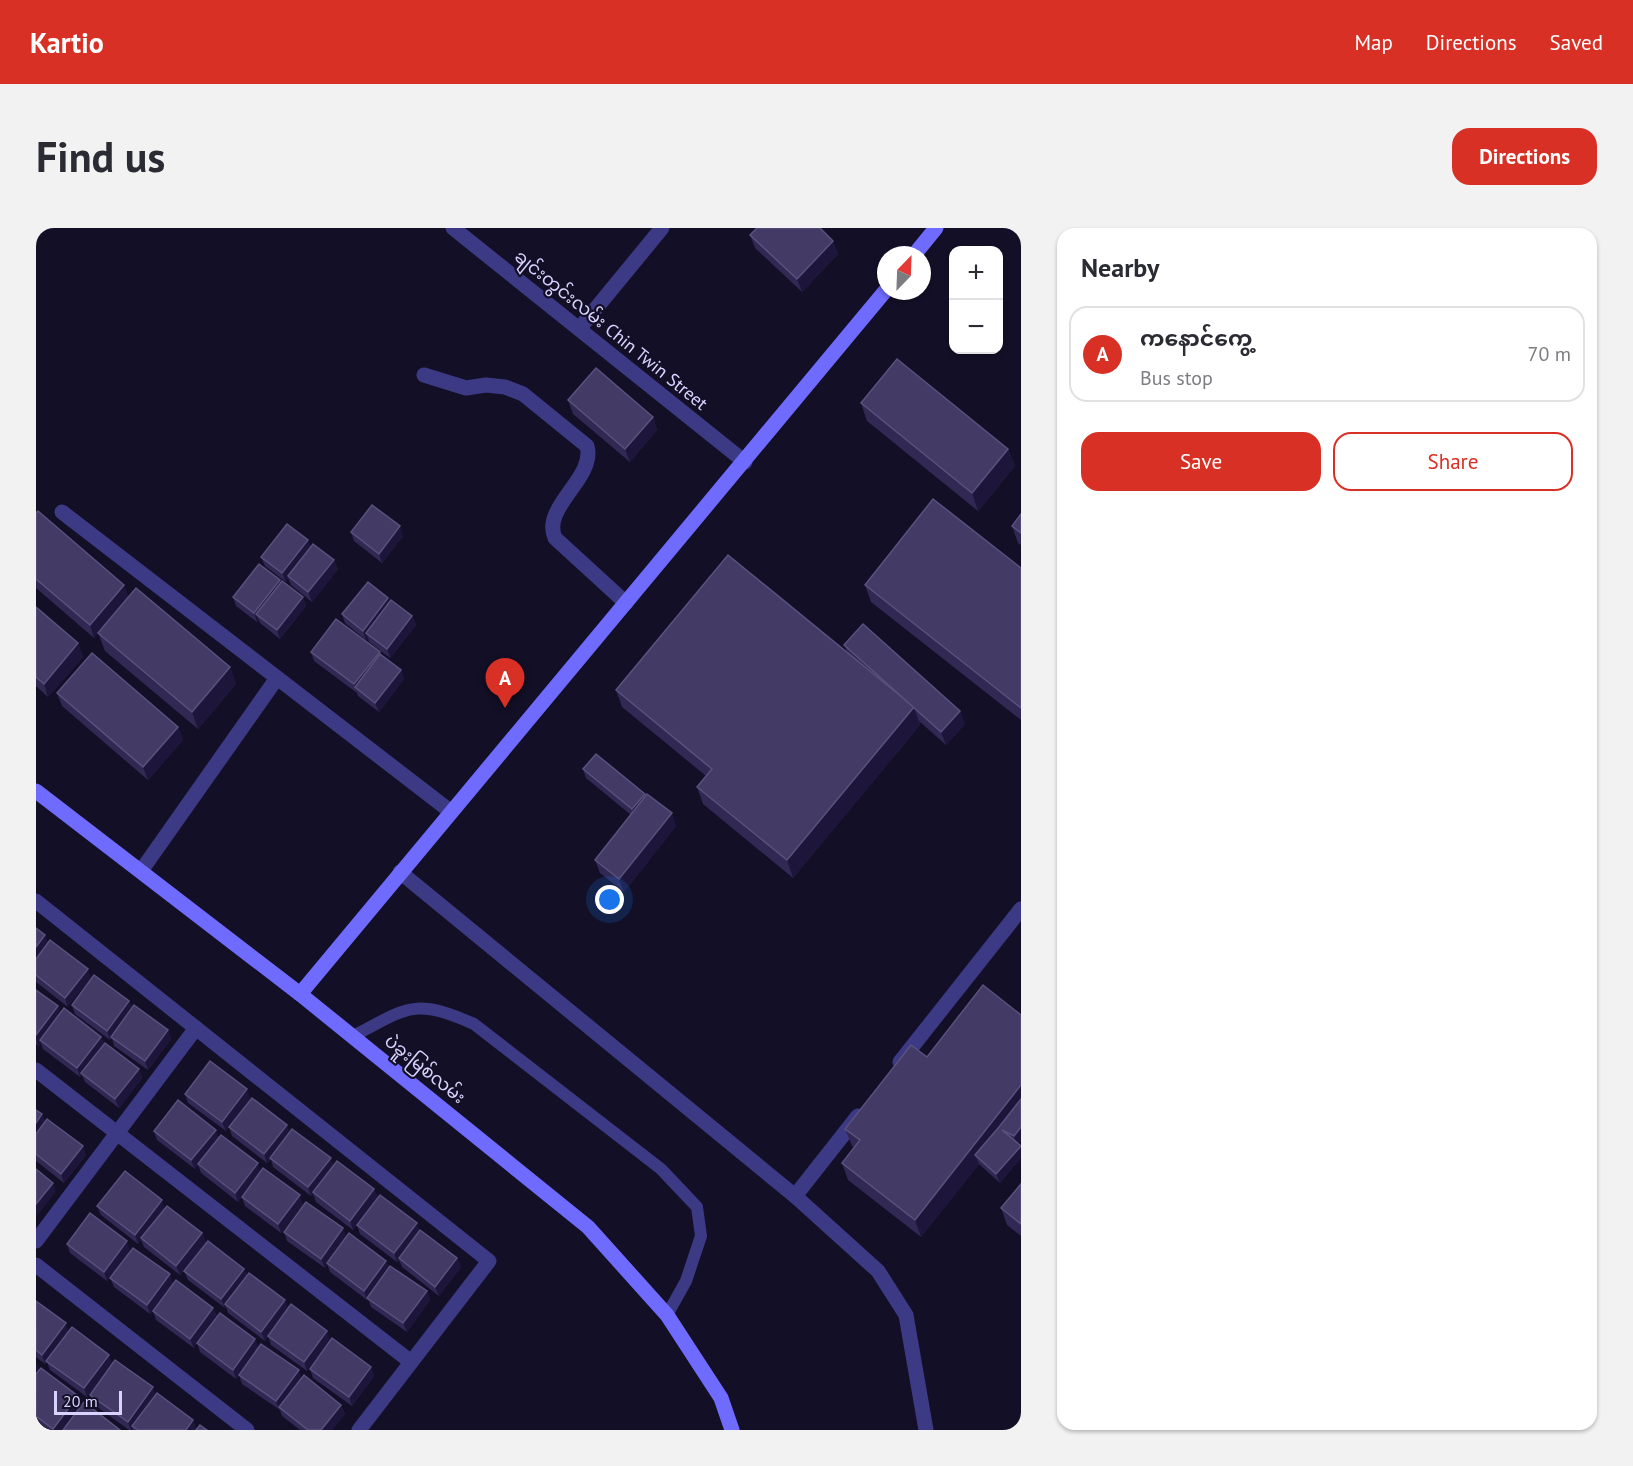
<!DOCTYPE html>
<html lang="en">
<head>
<meta charset="utf-8">
<style>
  :root { --surface:#fff; --page:#f2f2f3; --text:#2b2b33; --muted:#7c7c81; --line:#e1e1e2; --accent:#d93025 }
  body { margin:0; font-family:"PT Sans","Noto Sans Myanmar",sans-serif; background:var(--page); color:var(--text) }
  .controls { position:absolute; right:18px; top:18px; display:grid; overflow:hidden; border-radius:12px; box-shadow:0 2px 4px #0004 }
  .controls button { width:54px; height:54px; display:grid; place-items:center; padding:0; border:0; border-bottom:2px solid var(--line); background:var(--surface); color:var(--text); font:30px sans-serif }
  .compass { position:absolute; left:841px; top:18px; width:54px; height:54px; border-radius:50%; background:var(--surface); box-shadow:0 2px 4px #0004; rotate:23deg }
  .scale { position:absolute; left:18px; bottom:15px; width:68px; box-sizing:border-box; padding-left:6px; border:3px solid #d9d4ff; border-top:0; font-size:16px; line-height:21px; white-space:nowrap; color:#d9d4ff; -webkit-text-stroke:4px #130f26; paint-order:stroke }
  .you { position:absolute; left:574px; top:672px; width:21px; height:21px; margin:-15px; border:4px solid #fff; border-radius:50%; background:#1a73e8; box-shadow:0 0 0 9px #1a73e833 }
  .badge { display:grid; place-items:center; width:39px; height:39px; border-radius:50%; background:var(--accent); color:#fff; font-size:20px; font-weight:700 }
  .pin { position:absolute; translate:-50% -50px; filter:drop-shadow(0 2px 3px #0008) }
  .pin::after { content:''; position:absolute; top:32px; width:21px; height:18px; background:inherit; clip-path:polygon(0 0,100% 0,50% 100%) }
  .list { margin:0; padding:0; list-style:none }
  h2 { display:flex; justify-content:space-between; align-items:center; height:78px; margin:0; padding:0 24px; font-size:26px }
  h2 small { font-size:20px; font-weight:400; color:var(--muted) }
  .list li { display:grid; grid-template-columns:39px 1fr auto; gap:18px; align-items:center; box-sizing:border-box; height:96px; margin:0 12px 12px; padding:0 12px; border:2px solid var(--line); border-radius:18px }
  .list b { display:block; font-size:22px; white-space:nowrap }
  .list p { margin:0; font-size:20px; white-space:nowrap; color:var(--muted) }
  .list em { font-size:20px; font-style:normal; color:var(--muted) }
  .actions { display:flex; gap:12px; padding:18px 24px }
  .actions a { flex:1; padding:14px 0; border:2px solid var(--accent); border-radius:18px; text-align:center; font-size:21px; color:var(--accent) }
  .actions .main { background:var(--accent); color:#fff }
  .map { position:relative; flex:none; width:985px; height:1202px; overflow:hidden; border-radius:18px }
  header { display:flex; align-items:center; gap:36px; box-sizing:border-box; height:84px; padding:0 30px; background:var(--accent); color:#fff }
  header strong { font-size:28px }
  nav { display:flex; gap:33px; margin-inline-start:auto; font-size:21px }
  .intro { display:flex; align-items:center; justify-content:space-between; box-sizing:border-box; height:144px; padding:0 36px }
  h1 { margin:0; font-size:42px }
  .button { padding:15px 27px; border-radius:18px; background:var(--accent); color:#fff; font-size:21px; font-weight:700 }
  main { display:flex; gap:36px; padding:0 36px }
  aside { flex:1; background:var(--surface); border-radius:18px; box-shadow:0 2px 4px #0004 }
  .map>svg:first-child { display:block }
  .lines { fill:none; stroke-linecap:round; stroke-linejoin:round }
  .lane { stroke:#3d3a85; stroke-width:12 }
  .street { stroke:#3d3a85; stroke-width:15 }
  .secondary { stroke:#6f6bff; stroke-width:15 }
  .wall { fill:#312854 }
  .shaded-wall { fill:#1d163a }
  .building { fill:#433a66; stroke:#5a527e; stroke-width:1.5 }
  .labels { text-anchor:middle; stroke-width:4.5; stroke-linejoin:round; paint-order:stroke }
  .street-label { font-size:18px; fill:#d9d4ff; stroke:#130f26 }
</style>
</head>
<body>
<header>
<strong>Kartio</strong>
<nav><a>Map</a><a>Directions</a><a>Saved</a></nav>
</header>
<div class="intro"><h1>Find us</h1><a class="button">Directions</a></div>
<main>
<div class="map">
<svg width="985" height="1202" viewBox="0 0 985 1202">
  <rect width="100%" height="100%" fill="#130f26"/>
  <g class="lines">
    <path class="lane" d="M317 808C372 780 377 769 438 796L625 941 661 979 665 1008 650 1053 631 1087"/>
    <g class="street">
      <path d="M417 0 709 234"/>
      <path d="M543 101 626 0"/>
      <path d="M388 147 430 160 450 157 469 159 487 166 551 218C560 250 505 279 519 310L590 375"/>
      <path d="M26 284 414 583"/>
      <path d="M105 643 241 450"/>
      <path d="M364 644 759 968 842 1043 870 1087 890 1202"/>
      <path d="M0 673 453 1033 323 1202"/>
      <path d="M864 834 985 681"/>
      <path d="M0 842 375 1134"/>
      <path d="M759 968 822 888"/>
      <path d="M0 1013 160 800"/>
      <path d="M0 1037 211 1202"/>
    </g>
    <g class="secondary">
      <path d="M878 27 900 0"/>
      <path d="M0 563 264 766 552 999 631 1087 685 1170 696 1202"/>
      <path d="M264 766 850 62"/>
    </g>
  </g>
  <g class="wall">
    <path d="M714 7 797 13 802 26 766 64 719 20Z"/>
    <path d="M532 172 617 189 621 202 594 234 537 186Z"/>
    <path d="M825 175 972 221 979 238 942 283 831 193Z"/>
    <path d="M0 285 93 369 194 439 200 456 162 501 69 423 62 405 58 410 0 360Z"/>
    <path d="M985 286V317L982 315 976 298Z"/>
    <path d="M315 304 367 308 346 335 318 313Z"/>
    <path d="M272 312 274 319 298 332 302 341 276 374 255 357 252 350 250 354 229 338 225 329Z"/>
    <path d="M985 340V492L835 374 829 357Z"/>
    <path d="M245 355 267 369 270 378 244 411 224 395 223 392 221 394 200 378 197 369Z"/>
    <path d="M352 370 354 374 376 388 380 397 354 430 333 414 332 410 330 412 309 395 306 386Z"/>
    <path d="M0 379 42 415 47 429 12 469 0 458Z"/>
    <path d="M808 417 924 483 929 496 910 517 883 493 884 497 757 650 667 576 661 559 670 548 586 479 580 462 811 424Z"/>
    <path d="M275 424H344L345 426 365 442 368 451 343 484 322 468 321 465 278 433Z"/>
    <path d="M21 465 142 499 147 512 112 552 26 478Z"/>
    <path d="M547 541 609 566V568L640 598 588 664 564 645 559 632 595 587 550 550Z"/>
    <path d="M0 700 9 707 32 779 0 754Z"/>
    <path d="M0 762 22 778 24 785 65 809 68 816 103 841 106 850 83 880 49 854 46 847 44 849 7 821 5 815 2 818 0 816Z"/>
    <path d="M93 773 96 780 132 802 135 811 112 842 78 818 76 810 74 812 39 786 36 777Z"/>
    <path d="M985 787V912L982 916 985 918V930L964 955 943 936 885 1009 812 952 806 935 818 920 816 918 809 901 891 829Z"/>
    <path d="M149 866 214 870 190 903 152 875Z"/>
    <path d="M0 882 6 886 9 894 50 927 28 955 0 933Z"/>
    <path d="M251 897 253 904 297 937 338 961 342 970 384 1003 421 1030 425 1039 403 1068 366 1039 363 1032 361 1034 324 1006 321 997 317 1002 280 974 277 966 275 968 237 939 235 931 231 935 196 908 193 899Z"/>
    <path d="M118 903 182 910 267 976 245 1005 209 978 206 969 202 974 165 945 162 937 159 941 121 912Z"/>
    <path d="M985 956V1008L971 997 965 980Z"/>
    <path d="M61 978 129 980 166 1005 170 1014 144 1047 108 1019 105 1012 102 1016 65 987Z"/>
    <path d="M307 1000 310 1009 350 1033 353 1040 391 1063 394 1072 371 1104 335 1079 332 1071 331 1072 294 1044 291 1036 289 1040 251 1013 248 1004Z"/>
    <path d="M31 1016 94 1022 71 1053 34 1025Z"/>
    <path d="M208 1041 211 1047 252 1080 291 1103 294 1112 271 1143 235 1117 232 1108 229 1113 192 1085 190 1079 189 1080 152 1052 148 1043Z"/>
    <path d="M74 1050 137 1055 114 1086 78 1059Z"/>
    <path d="M0 1073 33 1103 73 1127 76 1136 157 1192 160 1201 171 1202H97V1201L96 1202H93L57 1176 54 1167 72 1142 51 1169 14 1142 11 1134 9 1136 0 1129Z"/>
    <path d="M177 1080 181 1088 266 1151 305 1177 309 1186 296 1202H264L246 1188 244 1182 206 1156 203 1147 200 1151 164 1124 161 1115 158 1120 120 1092 117 1083Z"/>
    <path d="M0 1135 3 1143 45 1177 26 1202H10L0 1194Z"/>
    <path d="M335 1139 338 1148 316 1178 277 1150 274 1141Z"/>
  </g>
  <g class="shaded-wall">
    <path d="M797 13 802 26 766 64 761 51Z"/>
    <path d="M617 189 621 202 594 234 589 221Z"/>
    <path d="M972 221 979 238 942 283 936 265Z"/>
    <path d="M364 298 367 308 346 335 343 326Z"/>
    <path d="M272 312 275 321 252 348V350L250 354 246 345Z"/>
    <path d="M298 332 302 341 276 374 272 364Z"/>
    <path d="M244 352 247 361 220 386 223 392 221 394 218 385Z"/>
    <path d="M88 357 93 370 58 410 54 397Z"/>
    <path d="M267 369 270 378 244 411 241 402Z"/>
    <path d="M352 370 356 379 330 405 332 410 330 412 327 403Z"/>
    <path d="M376 388 380 397 354 430 351 421Z"/>
    <path d="M42 415 47 429 12 469 8 456Z"/>
    <path d="M344 424 347 433 319 459 321 465 318 456Z"/>
    <path d="M194 439 200 456 162 501 156 484Z"/>
    <path d="M365 442 368 451 343 484 339 475Z"/>
    <path d="M878 479 884 497 757 650 751 632Z"/>
    <path d="M924 483 929 496 910 517 905 504Z"/>
    <path d="M142 499 147 512 112 552 107 539Z"/>
    <path d="M609 566 612 575 599 590 596 581Z"/>
    <path d="M636 585 640 598 588 664 583 651Z"/>
    <path d="M9 707 13 716 0 732V719Z"/>
    <path d="M52 741 55 750 32 779 29 770Z"/>
    <path d="M93 773 96 782 74 812 71 803Z"/>
    <path d="M22 778 25 787 4 812 5 815 2 818 0 811V807Z"/>
    <path d="M132 802 135 811 112 842 109 833Z"/>
    <path d="M65 809 68 818 45 845 46 847 44 849 41 840Z"/>
    <path d="M103 841 106 850 83 880 79 871Z"/>
    <path d="M985 857V883L939 927 943 936 885 1009 879 992Z"/>
    <path d="M211 861 214 870 190 903 186 894Z"/>
    <path d="M6 886 10 895 0 908V895Z"/>
    <path d="M251 897 254 906 231 935 228 926Z"/>
    <path d="M985 899V912L981 917 978 908Z"/>
    <path d="M180 902 183 911 159 941 155 932Z"/>
    <path d="M47 918 50 927 28 955 25 946Z"/>
    <path d="M985 918V930L964 955 960 946Z"/>
    <path d="M295 930 298 939 277 964V966L275 968 272 959Z"/>
    <path d="M222 935 225 944 202 974 199 965Z"/>
    <path d="M17 955 20 964 0 989V976Z"/>
    <path d="M338 961 342 970 317 1002 314 993Z"/>
    <path d="M264 967 267 976 245 1005 242 996Z"/>
    <path d="M126 972 129 981 102 1016 99 1007Z"/>
    <path d="M381 995 384 1004 361 1034 358 1025Z"/>
    <path d="M307 1000 310 1009 289 1040 285 1031Z"/>
    <path d="M166 1005 170 1014 144 1047 140 1038Z"/>
    <path d="M91 1013 94 1022 71 1053 68 1044Z"/>
    <path d="M421 1030 425 1039 403 1068 399 1059Z"/>
    <path d="M350 1033 353 1042 331 1072 328 1063Z"/>
    <path d="M208 1041 212 1050 189 1076 190 1079 189 1080 185 1071Z"/>
    <path d="M134 1046 137 1055 114 1086 111 1077Z"/>
    <path d="M391 1063 394 1072 371 1104 367 1095Z"/>
    <path d="M249 1072 253 1081 229 1113 225 1104Z"/>
    <path d="M177 1080 181 1089 158 1120 154 1111Z"/>
    <path d="M30 1095 33 1104 9 1136 6 1127Z"/>
    <path d="M291 1103 294 1112 271 1143 268 1134Z"/>
    <path d="M219 1111 223 1120 200 1151 197 1142Z"/>
    <path d="M73 1127 76 1136 51 1169 48 1160Z"/>
    <path d="M0 1135 3 1144 0 1148Z"/>
    <path d="M335 1139 338 1148 316 1178 313 1169Z"/>
    <path d="M263 1142 266 1151 243 1179V1182L240 1173Z"/>
    <path d="M117 1159 120 1168 96 1198 97 1201 95 1202 92 1194Z"/>
    <path d="M42 1168 45 1177 26 1202H18L17 1201Z"/>
    <path d="M305 1177 309 1186 296 1202H285Z"/>
    <path d="M157 1192 160 1202H150Z"/>
  </g>
  <g class="building">
    <path d="M721 0H784L797 13 761 51 714 7Z"/>
    <path d="M861 131 972 221 936 265 825 175Z"/>
    <path d="M560 140 617 189 589 221 532 172Z"/>
    <path d="M897 271 985 340V480L829 357Z"/>
    <path d="M336 277 364 298 343 326 315 304Z"/>
    <path d="M2 283 88 357 54 397 0 351V285Z"/>
    <path d="M985 286V305L976 298Z"/>
    <path d="M251 296 272 312 246 345 225 329Z"/>
    <path d="M277 316 298 332 272 364 252 348Z"/>
    <path d="M692 327 878 479 751 632 661 559 676 541 580 462Z"/>
    <path d="M223 336 244 352 218 385 197 369Z"/>
    <path d="M246 353 267 369 241 402 220 386Z"/>
    <path d="M332 354 352 370 327 403 306 386Z"/>
    <path d="M100 360 194 439 156 484 62 405Z"/>
    <path d="M355 372 376 388 351 421 330 405Z"/>
    <path d="M0 379 42 415 8 456 0 449Z"/>
    <path d="M300 391 344 424 318 456 275 424Z"/>
    <path d="M827 396 924 483 905 504 808 417Z"/>
    <path d="M56 425 142 499 107 539 21 465Z"/>
    <path d="M344 426 365 442 339 475 319 459Z"/>
    <path d="M560 526 609 566 596 581 547 541Z"/>
    <path d="M611 566 636 585 583 651 559 632Z"/>
    <path d="M0 700 9 707 0 719Z"/>
    <path d="M14 712 52 741 29 770 0 747V731Z"/>
    <path d="M58 747 93 773 71 803 36 777Z"/>
    <path d="M947 757 985 787V857L879 992 806 935 824 912 809 901 875 817 891 829Z"/>
    <path d="M0 762 22 778 0 807Z"/>
    <path d="M98 777 132 802 109 833 75 809Z"/>
    <path d="M28 780 65 809 41 840 4 812Z"/>
    <path d="M69 815 103 841 79 871 45 845Z"/>
    <path d="M174 833 211 861 186 894 149 866Z"/>
    <path d="M216 870 251 897 228 926 193 899Z"/>
    <path d="M985 871V899L978 908 966 902 985 918 960 946 939 927 963 899Z"/>
    <path d="M142 872 180 902 155 932 118 903Z"/>
    <path d="M0 882 6 886 0 895Z"/>
    <path d="M11 891 47 918 25 946 0 926V906Z"/>
    <path d="M256 901 295 930 272 959 234 930Z"/>
    <path d="M185 907 222 935 199 965 162 936Z"/>
    <path d="M301 933 338 961 314 993 277 964Z"/>
    <path d="M227 940 264 967 242 996 206 969Z"/>
    <path d="M0 941 17 955 0 976Z"/>
    <path d="M89 943 126 972 99 1007 61 978Z"/>
    <path d="M985 956V996L965 980Z"/>
    <path d="M344 967 381 995 358 1025 321 997Z"/>
    <path d="M270 974 307 1000 285 1031 248 1004Z"/>
    <path d="M131 978 166 1005 140 1038 105 1010Z"/>
    <path d="M54 985 91 1013 68 1044 31 1016Z"/>
    <path d="M384 1002 421 1030 399 1059 363 1030Z"/>
    <path d="M313 1005 350 1033 328 1063 291 1035Z"/>
    <path d="M172 1013 208 1041 185 1071 148 1043Z"/>
    <path d="M97 1020 134 1046 111 1077 74 1050Z"/>
    <path d="M354 1038 391 1063 367 1095 331 1070Z"/>
    <path d="M213 1045 249 1072 225 1104 189 1076Z"/>
    <path d="M140 1052 177 1080 154 1111 117 1083Z"/>
    <path d="M0 1073 30 1095 6 1127 0 1122Z"/>
    <path d="M255 1076 291 1103 268 1134 232 1108Z"/>
    <path d="M184 1085 219 1111 197 1142 161 1115Z"/>
    <path d="M36 1099 73 1127 48 1160 10 1133Z"/>
    <path d="M296 1110 335 1139 313 1169 274 1141Z"/>
    <path d="M225 1116 263 1142 240 1173 203 1147Z"/>
    <path d="M79 1132 117 1159 92 1194 54 1167Z"/>
    <path d="M5 1140 42 1168 17 1201 0 1188V1146Z"/>
    <path d="M268 1147 305 1177 285 1202H272L243 1179Z"/>
    <path d="M121 1165 157 1192 150 1202H102L96 1198Z"/>
    <path d="M48 1174 84 1202H27Z"/>
    <path d="M164 1197 171 1202H160Z"/>
  </g>
  <g class="labels">
    <g class="street-label">
      <text transform="translate(575 102) rotate(39)" y="6">ချင်းတွင်းလမ်း Chin Twin Street</text>
      <text transform="translate(389 841) rotate(39)" y="6">ပဲခူးမြစ်လမ်း</text>
    </g>
  </g>
</svg>
<div class="controls">
<button>+</button>
<button>−</button>
</div>
<svg class="compass" viewBox="-18 -18 36 36"><path d="M0-13l5 13h-10z" fill="#e53935"/><path d="M0 13l5-13h-10z" fill="#7c7c81"/></svg>
<div class="scale">20 m</div>
<div class="you"></div>
<div class="pin badge" style="left:469px;top:480px">A</div>
</div>
<aside>
<h2>Nearby<small></small></h2>
<ul class="list">
<li><span class="badge">A</span><div><b>ကနောင်ကွေ့</b><p>Bus stop</p></div><em>70 m</em></li>
</ul>
<div class="actions"><a class="main">Save</a><a>Share</a></div>
</aside>
</main>
</body>
</html>
